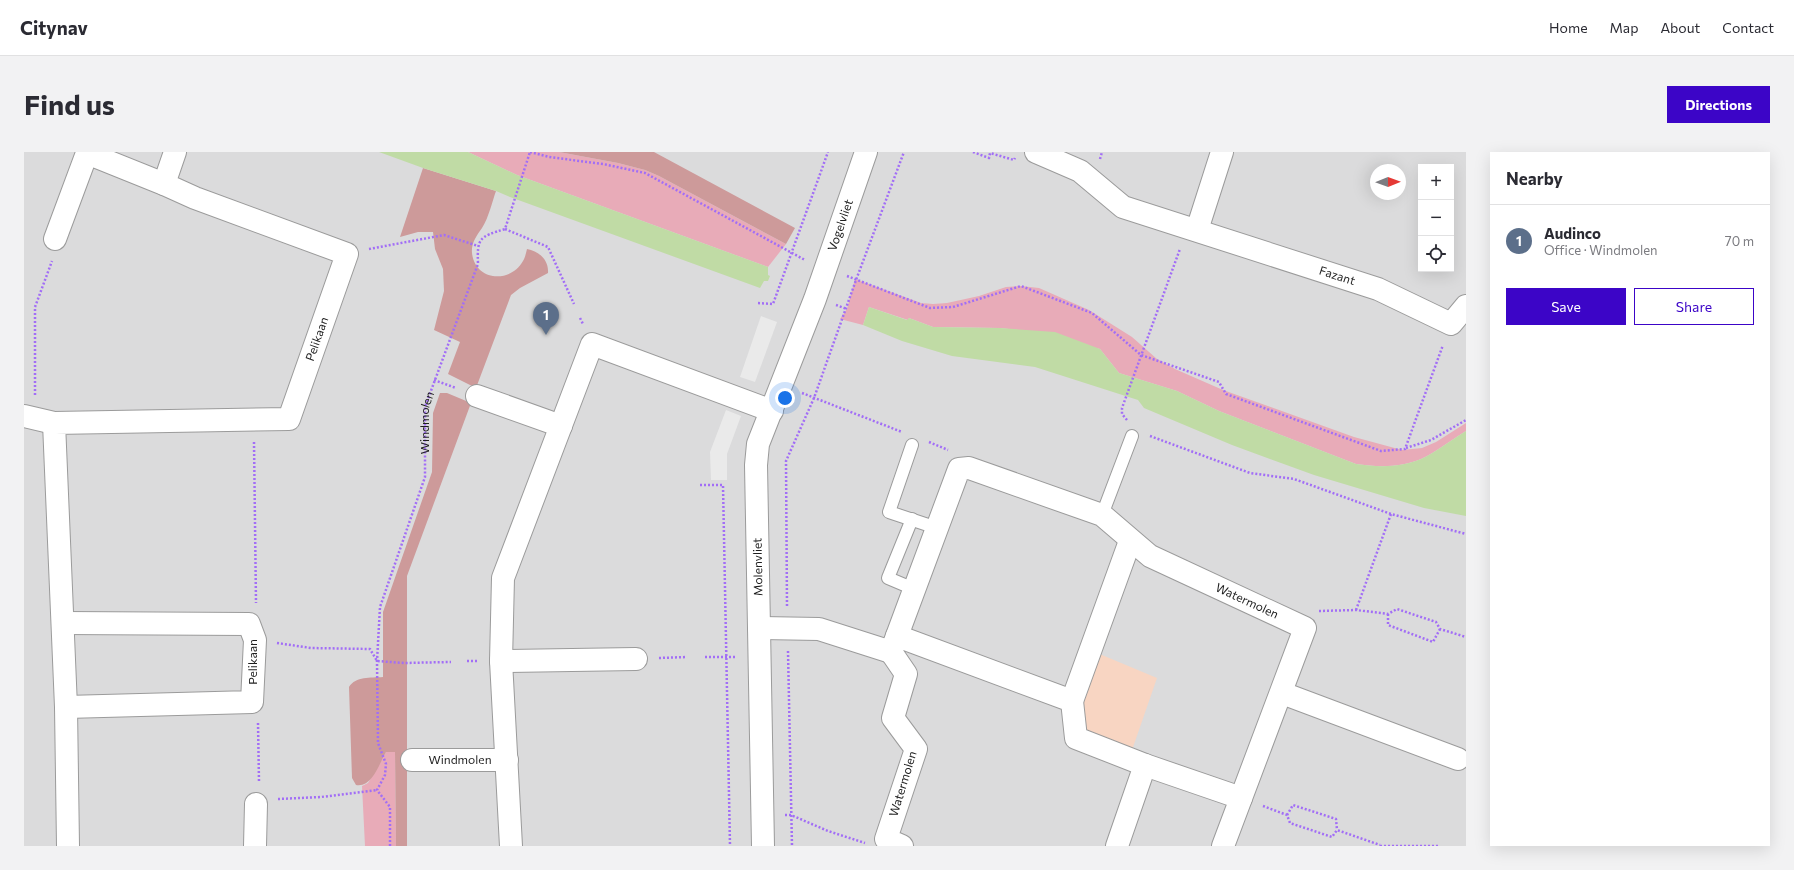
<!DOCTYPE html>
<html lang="en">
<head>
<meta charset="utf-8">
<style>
  :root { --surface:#fff; --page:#f2f2f3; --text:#2b2b33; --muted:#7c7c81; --line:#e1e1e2; --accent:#3c05c7 }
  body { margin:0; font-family:Commissioner,sans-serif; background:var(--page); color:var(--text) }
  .controls { position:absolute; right:12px; top:12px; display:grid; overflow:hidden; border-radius:0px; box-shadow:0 4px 16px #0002 }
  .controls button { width:36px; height:36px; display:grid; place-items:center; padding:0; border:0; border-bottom:1px solid var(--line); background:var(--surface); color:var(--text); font:20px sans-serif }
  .compass { position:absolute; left:1346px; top:12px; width:36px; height:36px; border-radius:50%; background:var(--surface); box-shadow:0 4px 16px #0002; rotate:89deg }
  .you { position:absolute; left:761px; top:246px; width:14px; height:14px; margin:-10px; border:3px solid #fff; border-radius:50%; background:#1a73e8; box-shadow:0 0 0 6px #1a73e833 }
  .badge { display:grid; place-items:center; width:26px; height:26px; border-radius:50%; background:var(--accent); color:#fff; font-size:13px; font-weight:700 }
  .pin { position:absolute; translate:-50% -33px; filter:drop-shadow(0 1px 2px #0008) }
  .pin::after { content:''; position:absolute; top:21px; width:14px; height:12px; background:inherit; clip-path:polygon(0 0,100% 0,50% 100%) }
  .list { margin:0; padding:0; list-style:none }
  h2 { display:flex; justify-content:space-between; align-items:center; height:52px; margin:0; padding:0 16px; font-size:17px }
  h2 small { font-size:13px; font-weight:400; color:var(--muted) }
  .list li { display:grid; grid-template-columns:26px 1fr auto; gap:12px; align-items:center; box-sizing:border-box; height:72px; padding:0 16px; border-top:1px solid var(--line) }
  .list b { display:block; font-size:15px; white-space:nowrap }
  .list p { margin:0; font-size:13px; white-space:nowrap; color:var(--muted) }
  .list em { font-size:13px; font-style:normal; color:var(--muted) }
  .actions { display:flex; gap:8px; padding:12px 16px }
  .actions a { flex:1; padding:9px 0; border:1px solid var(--accent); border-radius:0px; text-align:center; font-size:14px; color:var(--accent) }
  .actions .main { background:var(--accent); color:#fff }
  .icon { flex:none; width:22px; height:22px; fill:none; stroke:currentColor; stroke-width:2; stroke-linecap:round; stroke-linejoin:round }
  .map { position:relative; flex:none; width:1442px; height:694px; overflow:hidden; border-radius:0px }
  header { display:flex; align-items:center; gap:24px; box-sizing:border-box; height:56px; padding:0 20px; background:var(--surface); border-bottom:1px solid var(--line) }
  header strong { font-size:19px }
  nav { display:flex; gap:22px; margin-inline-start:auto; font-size:14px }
  .intro { display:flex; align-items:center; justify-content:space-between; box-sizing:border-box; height:96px; padding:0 24px }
  h1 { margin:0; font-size:28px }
  .button { padding:10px 18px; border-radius:0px; background:var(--accent); color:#fff; font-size:14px; font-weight:700 }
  main { display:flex; gap:24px; padding:0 24px }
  aside { flex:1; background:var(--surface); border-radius:0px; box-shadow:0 4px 16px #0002 }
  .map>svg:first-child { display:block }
  .residential { fill:#dbdbdc; fill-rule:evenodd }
  .grass { fill:#e8abb8 }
  .forest { fill:#cd9a9a }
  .park { fill:#f8d5c2 }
  .parking { fill:#eaeaea }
  .water { fill:#c0dba5 }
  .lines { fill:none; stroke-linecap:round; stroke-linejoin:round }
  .lane-casing { stroke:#9b9b9b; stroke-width:14 }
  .street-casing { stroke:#9b9b9b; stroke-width:24 }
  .path { stroke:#a26ef6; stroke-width:2.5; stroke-dasharray:2 2; stroke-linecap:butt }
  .lane { stroke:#fff; stroke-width:12 }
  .street { stroke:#fff; stroke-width:22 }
  .labels { text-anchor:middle; stroke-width:4; stroke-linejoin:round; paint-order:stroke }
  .street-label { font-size:12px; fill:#1e1e1e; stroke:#fff }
</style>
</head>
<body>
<header>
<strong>Citynav</strong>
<nav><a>Home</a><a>Map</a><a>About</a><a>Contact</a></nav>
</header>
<div class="intro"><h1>Find us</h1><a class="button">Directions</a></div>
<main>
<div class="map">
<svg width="1442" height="694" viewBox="0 0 1442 694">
  <rect width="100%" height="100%" fill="#eee4ef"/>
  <path class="residential" d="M0 0H1442V694H0ZM1397 15H1427V117H1397ZM1352 18H1376V42H1352Z"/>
  <g class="grass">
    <path d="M444 0H535L594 11 621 18 635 24 762 92 744 115 493 23Z"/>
    <path d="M831 127 897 151 909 152 923 151 955 144 982 135 997 134 1015 136 1065 158 1108 185 1133 207 1151 217 1199 238 1330 285 1378 298 1398 296 1412 290 1442 271V279C1427 288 1412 300 1397 307 1376 316 1353 315 1332 312L1195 259 1153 239 1095 221 1076 197 995 178 976 176 909 175 885 166 884 168 845 155 839 173 816 167 823 157Z"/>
    <path d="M362 600H371L372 694H341L338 634 344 631Z"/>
  </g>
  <g class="forest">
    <path d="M535 0H630L771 76 762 92 635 24 621 18 594 11Z"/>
    <path d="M399 16 472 39C468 50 465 65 458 76 453 83 447 91 448 101 451 129 486 132 499 109 501 106 502 101 503 97 514 99 525 107 524 121L496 136 487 143 452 236 424 222 436 190 410 178 420 139 419 117 411 97 409 80H394L376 85Z"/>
    <path d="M416 241H423L447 251 383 424V694H372L371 600H362C355 612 348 636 332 633L328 626 325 535C332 524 346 526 359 525V460L408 320 409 261Z"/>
  </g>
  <path class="park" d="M1066 498 1133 526 1107 601 1041 575Z"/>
  <g class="parking">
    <path d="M737 164 753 170 731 230 716 225Z"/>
    <path d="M702 258 717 264 703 302V328H687L686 300Z"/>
  </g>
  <g class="water">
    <path d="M355 0H444L493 23 744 115V123L746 124 744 129H740L736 136 486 45 472 39 399 16Z"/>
    <path d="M845 155 883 168 885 166 909 175 976 176 1031 180 1076 197 1095 221 1153 239 1195 259 1332 312C1353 315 1376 316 1397 307 1412 300 1427 288 1442 279V364L1400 356 1290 323 1208 293 1120 256 1114 248 1011 215 928 204 878 189 839 173Z"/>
  </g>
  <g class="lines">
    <defs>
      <g id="lane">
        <path d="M888 293 865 360 913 376"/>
        <path d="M1078 363 1108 284"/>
        <path d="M888 367 864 426 890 437"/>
      </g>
      <g id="street">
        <path id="s2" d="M1012 0 1056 19 1099 55 1354 137 1427 172 1442 154"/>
        <path d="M1173 78 1198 0"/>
        <path d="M31 87 63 1 140 32"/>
        <path d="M453 244 537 274"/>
        <path d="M0 264 30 271"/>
        <path d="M39 471 225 472 231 488 228 550 42 555"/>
        <path id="s3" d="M735 476 795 477 867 500 935 317 945 316 1078 363 1126 404 1281 476 1199 694"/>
        <path d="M873 484 1048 549 1052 586 1121 613 1217 646"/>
        <path d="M867 500 882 522 869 566 892 597 862 687 878 694"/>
        <path d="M477 509 612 507"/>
        <path d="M1258 541 1434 607"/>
        <path d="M1048 549 1106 389"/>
        <path id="s4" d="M388 608H483"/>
        <path id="s5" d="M44 694 42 555 30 271 265 267 323 102 171 46 140 32 151 0"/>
        <path d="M231 694 232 652"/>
        <path d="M487 694 477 509 479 426 568 192 748 259"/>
        <path id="s6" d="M739 694 732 313 734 292 791 147 842 0"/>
        <path d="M1093 694 1121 613"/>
      </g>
    </defs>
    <use href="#lane" class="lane-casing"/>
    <use href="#street" class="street-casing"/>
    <g class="path">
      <path d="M506 0 525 5 579 12 621 21 781 108"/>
      <path d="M949 0 965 6 966 1 990 8 991 6"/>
      <path d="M1076 7 1078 0"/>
      <path d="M481 77 524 95 550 152"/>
      <path d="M345 97 420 83 454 94"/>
      <path d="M823 124 906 156 929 155 997 134 1068 161 1117 203 1195 230 1202 242 1357 299 1381 297 1419 193"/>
      <path d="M734 151 749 152 804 0"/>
      <path d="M812 153 823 157"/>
      <path d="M556 166 559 172"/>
      <path d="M410 228 432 236"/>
      <path d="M778 241 878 280"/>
      <path d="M11 243V155L28 109"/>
      <path d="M1103 268 1098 262V256L1156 97"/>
      <path d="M1126 284 1226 321 1270 327 1367 362 1442 382"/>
      <path d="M230 290 232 451"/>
      <path d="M905 290 924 298"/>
      <path d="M1382 296 1407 288 1442 268"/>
      <path d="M676 333H699L706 694"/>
      <path d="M763 454 762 309 790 246 832 128 880 0"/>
      <path d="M1332 458 1367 362"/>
      <path d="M1295 459 1332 458 1364 462 1373 457 1412 470 1416 477 1442 485"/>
      <path d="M1364 462V473L1409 490 1416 477"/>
      <path d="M253 491 287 496 346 497 353 509 380 511 427 510"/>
      <path d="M764 499 768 694"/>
      <path d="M681 505H713"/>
      <path d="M635 506 663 505"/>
      <path d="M443 509H455"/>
      <path d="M234 571 235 630"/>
      <path d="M254 647 297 645 353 638"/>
      <path d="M1239 654 1263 663 1266 671 1308 685 1313 678 1356 693"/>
      <path d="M761 663H767L804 679 841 691"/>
      <path d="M1263 663 1269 653 1312 667 1313 678"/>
      <path id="s1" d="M366 694V655L353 638 361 623 362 612 354 591 353 509 356 455 401 325V255L454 112C453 86 455 85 481 77L506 0"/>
      <path d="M1356 694H1416"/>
    </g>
    <use href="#lane" class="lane"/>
    <use href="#street" class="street"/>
  </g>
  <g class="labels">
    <g class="street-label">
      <text dy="4" stroke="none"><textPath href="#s6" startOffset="636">Vogelvliet</textPath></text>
      <text dy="4" stroke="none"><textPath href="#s2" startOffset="329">Fazant</textPath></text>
      <text dy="4" stroke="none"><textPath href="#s5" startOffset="743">Pelikaan</textPath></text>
      <text dy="4" stroke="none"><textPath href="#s1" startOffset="439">Windmolen</textPath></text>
      <text transform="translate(734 415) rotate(-91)" y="4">Molenvliet</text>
      <text dy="4" stroke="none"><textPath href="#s3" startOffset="652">Watermolen</textPath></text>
      <text transform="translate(229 510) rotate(-90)" y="4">Pelikaan</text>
      <text dy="4" stroke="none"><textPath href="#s4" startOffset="48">Windmolen</textPath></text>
      <text transform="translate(879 632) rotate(-73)" y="4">Watermolen</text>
    </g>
  </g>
</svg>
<div class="controls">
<button>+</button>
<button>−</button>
<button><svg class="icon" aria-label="locate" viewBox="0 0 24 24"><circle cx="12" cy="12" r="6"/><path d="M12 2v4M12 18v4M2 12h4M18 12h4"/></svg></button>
</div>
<svg class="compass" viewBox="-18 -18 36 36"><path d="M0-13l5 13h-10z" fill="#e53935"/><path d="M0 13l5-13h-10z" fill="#7c7c81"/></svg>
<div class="you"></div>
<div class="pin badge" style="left:522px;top:183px;background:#5c6f8a">1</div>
</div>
<aside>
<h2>Nearby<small></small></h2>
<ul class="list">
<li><span class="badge" style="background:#5c6f8a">1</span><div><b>Audinco</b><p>Office · Windmolen</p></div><em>70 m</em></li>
</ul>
<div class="actions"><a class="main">Save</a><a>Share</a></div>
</aside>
</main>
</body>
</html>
